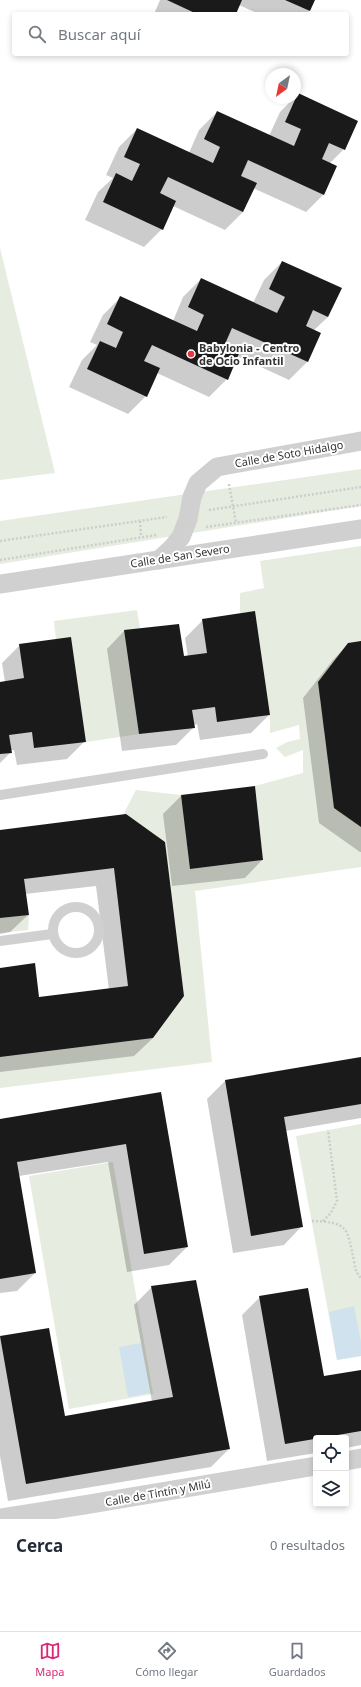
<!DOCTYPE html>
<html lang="es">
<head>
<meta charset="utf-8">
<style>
  :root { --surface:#fff; --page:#f2f2f3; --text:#1f2937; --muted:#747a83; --line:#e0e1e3; --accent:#db2777 }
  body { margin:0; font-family:"Noto Sans",sans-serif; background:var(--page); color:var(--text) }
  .controls { position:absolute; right:12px; bottom:12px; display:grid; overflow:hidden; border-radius:4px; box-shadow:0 2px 6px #0003 }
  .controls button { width:36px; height:36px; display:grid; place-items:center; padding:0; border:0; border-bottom:1px solid var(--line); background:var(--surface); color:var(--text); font:20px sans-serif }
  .compass { position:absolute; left:265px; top:68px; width:36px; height:36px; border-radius:50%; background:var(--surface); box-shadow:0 2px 6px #0003; rotate:213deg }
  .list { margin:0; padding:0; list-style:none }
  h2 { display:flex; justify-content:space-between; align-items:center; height:52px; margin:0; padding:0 16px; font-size:17px }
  h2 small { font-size:13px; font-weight:400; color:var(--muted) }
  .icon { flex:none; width:22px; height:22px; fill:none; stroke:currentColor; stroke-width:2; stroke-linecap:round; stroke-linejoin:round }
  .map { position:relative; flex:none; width:361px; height:1519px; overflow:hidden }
  .search { position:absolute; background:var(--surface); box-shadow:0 2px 6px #0003; left:12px; right:12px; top:12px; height:44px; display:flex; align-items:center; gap:10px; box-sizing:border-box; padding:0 14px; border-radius:4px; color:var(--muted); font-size:15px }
  .sheet { height:112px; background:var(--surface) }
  nav { display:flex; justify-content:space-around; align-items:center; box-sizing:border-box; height:56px; border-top:1px solid var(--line); background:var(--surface); font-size:11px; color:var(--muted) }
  nav a { display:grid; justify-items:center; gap:2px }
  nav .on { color:var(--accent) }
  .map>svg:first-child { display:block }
  .green { fill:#e6ecdf }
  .water { fill:#cfe2ee }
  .shadow { fill:#0003 }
  .building { fill:#1a1a1a }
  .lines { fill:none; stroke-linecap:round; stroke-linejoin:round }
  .path { stroke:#cdcdcd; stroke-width:2.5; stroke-dasharray:2 2; stroke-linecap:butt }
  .service { stroke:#d0d0d0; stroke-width:10 }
  .minor { stroke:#d0d0d0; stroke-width:19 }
  .poi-dot { fill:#e63946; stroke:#fff; stroke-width:1.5 }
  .labels { text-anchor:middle; stroke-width:4; stroke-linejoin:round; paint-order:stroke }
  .poi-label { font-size:11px; font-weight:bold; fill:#333; stroke:#fff; text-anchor:start }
  .street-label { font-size:11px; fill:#333; stroke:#fff }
</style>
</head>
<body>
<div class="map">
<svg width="361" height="1519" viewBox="0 0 361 1519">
  <rect width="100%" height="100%" fill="#fff"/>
  <g class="green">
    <path d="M0 248 55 473 0 480Z"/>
    <path d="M361 469V506L0 564V521Z"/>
    <path d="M361 546V641L348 643 318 682 361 827V867L195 891 212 1062 0 1088V1057L153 1038 184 996 123 815 136 790 181 795 190 869 263 860 255 786 303 773V750L285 757 276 748 287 742 300 739 299 725 270 733V715L255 611 240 613V593L264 588 260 561Z"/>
    <path d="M137 610 140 628 124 631 139 734 86 742 71 638 56 640 54 621Z"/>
    <path d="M29 915 28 930 0 933V918Z"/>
    <path d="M361 1124V1356L337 1360 296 1136Z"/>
    <path d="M113 1162 153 1394 69 1409 29 1176Z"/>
  </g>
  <g class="water">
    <path d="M354 1306 361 1342V1356L337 1360 329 1312Z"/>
    <path d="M141 1343 150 1393 128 1397 119 1347Z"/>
  </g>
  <g class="shadow">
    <path d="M160 0H314L309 11 306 14H259L239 5 235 14H154Z"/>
    <path d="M298 94 344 149 330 163 324 194 306 212 253 188 243 212 225 230 173 206 162 229 144 247 85 220 98 192 113 178 106 175 119 147 137 129 189 153 199 130 217 112 269 136 280 112Z"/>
    <path d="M282 262 328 317 313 331 307 362 289 380 237 356 227 379 209 397 157 373 146 396 128 414 69 387 82 360 97 345 90 342 103 315 121 297 173 321 183 297 201 279 253 303 264 280Z"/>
    <path d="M203 620 269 715 251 733 200 740 197 724 194 725V727L176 745 122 751 107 649 124 631 184 657H188L185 638Z"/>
    <path d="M361 642V852H360L319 823 303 698 333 660 348 644Z"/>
    <path d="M20 645 85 741 67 759 17 765 14 750H11V752L0 763V680V683L5 682 2 663Z"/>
    <path d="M181 796 262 860 245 878 172 886 163 814Z"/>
    <path d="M126 815 153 1038 134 1056 0 1072V969L38 998 109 990 96 886 25 894 28 915 10 932 0 934V831Z"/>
    <path d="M361 1058V1118L285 1131 301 1227 284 1245 233 1253 207 1099 225 1081Z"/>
    <path d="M161 1093 187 1247 169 1265 127 1272 108 1162 19 1176 35 1273 17 1291 0 1293V1120Z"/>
    <path d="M152 1287 229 1449 211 1467 8 1501 0 1456V1337L64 1417 152 1402 134 1305Z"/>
    <path d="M260 1297 323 1377 361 1371V1445L346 1448V1438H316V1453L267 1461 242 1315Z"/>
  </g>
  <g class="building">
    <path d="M167 0H242L236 14H197Z"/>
    <path d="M285 0H315L310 11Z"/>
    <path d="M298 93 358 121 345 150 329 143 322 159 337 166 324 195 248 160 241 176 257 183 243 212 168 177 160 193 176 201 163 230 103 202 116 173 132 181 140 164 124 157 137 128 213 163 220 147 204 139 217 111 294 146 301 129 285 122Z"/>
    <path d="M282 261 342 288 328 317 313 310 306 326 321 333 308 362 232 328 225 344 240 351 228 380 152 345 144 361 160 368 147 397 87 369 100 341 116 348 123 332 107 324 120 296 197 331 204 315 188 307 201 278 277 313 285 297 269 289Z"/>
    <path d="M255 611 270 715 217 722 215 707 192 710 195 728 139 734 124 630 179 624 184 656 207 653 202 619Z"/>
    <path d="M71 637 86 742 34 748 32 732 9 735 12 753 0 754V682L24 678 19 644Z"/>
    <path d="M361 641V827L334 808 318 682 348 643Z"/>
    <path d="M255 786 263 860 190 869 181 795Z"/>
    <path d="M126 814 165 842 184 996 153 1038 0 1057V968L35 963 39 997 128 986 114 868 24 879 29 915 0 918V830Z"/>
    <path d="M361 1057V1104L284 1117 303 1227 251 1236 225 1080Z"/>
    <path d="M161 1092 188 1247 144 1254 126 1144 17 1162 36 1273 0 1279V1119Z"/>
    <path d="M196 1280 230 1449 26 1484 0 1336 49 1328 65 1416 173 1397 151 1286Z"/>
    <path d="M308 1288 324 1376 361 1370V1431L285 1444 259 1296Z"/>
  </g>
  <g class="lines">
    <g class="path">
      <path d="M229 484 236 523"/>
      <path d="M209 510 361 487"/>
      <path d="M140 521 141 537"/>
      <path d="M206 527 361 505"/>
      <path d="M0 541 167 517"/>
      <path d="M0 560 156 535"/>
      <path d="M312 1221C349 1222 347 1228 354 1261 355 1268 356 1273 361 1278"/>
      <path d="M323 1221 331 1213 337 1201 328 1130"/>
    </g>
    <g class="service">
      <path d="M0 795 263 754"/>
      <circle cx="76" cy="930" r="23"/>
      <path d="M0 941 52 934"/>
    </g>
    <g class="minor">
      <path d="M159 560 172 548 181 537 188 519 192 497 198 483 217 467 361 441"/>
      <path d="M0 584 361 529"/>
      <path d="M346 1461 361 1458"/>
      <path d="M0 1518 84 1505 316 1466"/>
    </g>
  </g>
  <circle class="poi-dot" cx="191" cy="354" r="4"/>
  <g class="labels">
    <g class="poi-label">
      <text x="199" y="352">Babylonia - Centro<tspan x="199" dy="13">de Ocio Infantil</tspan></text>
    </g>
    <g class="street-label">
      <text transform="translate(289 454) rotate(-10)" y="4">Calle de Soto Hidalgo</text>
      <text transform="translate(180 556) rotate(-9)" y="4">Calle de San Severo</text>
      <text transform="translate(158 1493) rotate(-10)" y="4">Calle de Tintín y Milú</text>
    </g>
  </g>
</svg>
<div class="controls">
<button><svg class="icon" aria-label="locate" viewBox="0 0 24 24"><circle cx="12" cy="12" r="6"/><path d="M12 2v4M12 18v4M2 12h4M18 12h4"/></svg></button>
<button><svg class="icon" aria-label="layers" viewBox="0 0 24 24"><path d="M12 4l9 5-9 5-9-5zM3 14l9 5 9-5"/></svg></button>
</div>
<svg class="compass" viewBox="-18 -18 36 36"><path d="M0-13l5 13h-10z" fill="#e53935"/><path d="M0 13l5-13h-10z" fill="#747a83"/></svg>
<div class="search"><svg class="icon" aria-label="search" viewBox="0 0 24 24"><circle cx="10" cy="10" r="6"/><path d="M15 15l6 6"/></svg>Buscar aquí</div>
</div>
<section class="sheet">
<h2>Cerca<small>0 resultados</small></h2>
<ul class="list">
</ul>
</section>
<nav>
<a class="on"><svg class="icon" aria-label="map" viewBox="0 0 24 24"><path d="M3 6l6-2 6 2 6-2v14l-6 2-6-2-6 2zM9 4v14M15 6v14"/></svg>Mapa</a>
<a><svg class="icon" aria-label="directions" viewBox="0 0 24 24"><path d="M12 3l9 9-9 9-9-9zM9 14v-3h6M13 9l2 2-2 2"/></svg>Cómo llegar</a>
<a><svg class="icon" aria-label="saved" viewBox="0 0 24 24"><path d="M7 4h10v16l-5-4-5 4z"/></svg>Guardados</a>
</nav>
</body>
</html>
